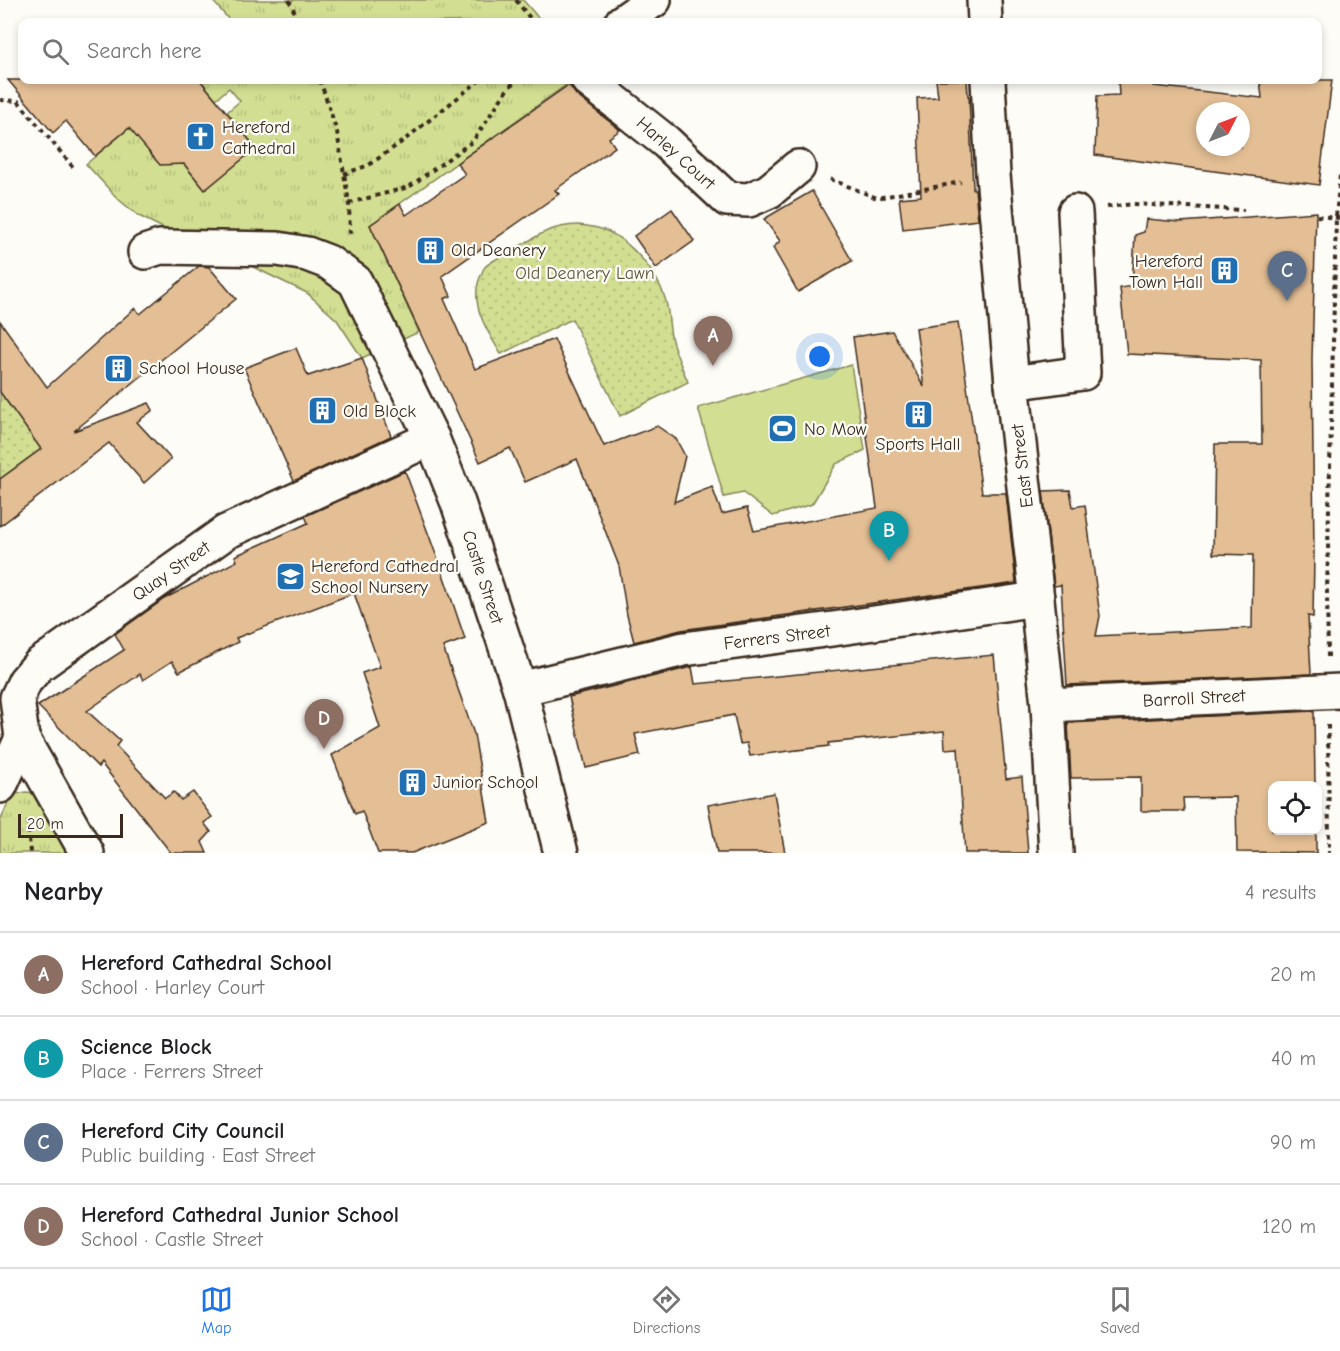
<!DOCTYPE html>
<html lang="en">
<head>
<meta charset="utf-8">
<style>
  :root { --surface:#fff; --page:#f6f6f6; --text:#202124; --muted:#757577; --line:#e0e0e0; --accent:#1a73e8 }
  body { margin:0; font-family:"Comic Neue",sans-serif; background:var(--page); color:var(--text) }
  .controls { position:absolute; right:18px; bottom:18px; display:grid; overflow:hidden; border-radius:12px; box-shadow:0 3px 9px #0003 }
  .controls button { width:54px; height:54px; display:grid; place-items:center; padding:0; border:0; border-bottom:2px solid var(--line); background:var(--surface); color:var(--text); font:30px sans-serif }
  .compass { position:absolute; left:1196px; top:102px; width:54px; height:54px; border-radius:50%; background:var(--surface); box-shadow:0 3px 9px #0003; rotate:48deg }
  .scale { position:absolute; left:18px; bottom:15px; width:105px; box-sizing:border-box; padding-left:6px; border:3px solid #3b2a1e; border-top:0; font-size:16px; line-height:21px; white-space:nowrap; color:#3b2a1e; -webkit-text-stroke:4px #fdfcf7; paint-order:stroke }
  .you { position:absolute; left:820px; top:357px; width:21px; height:21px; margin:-15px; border:4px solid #fff; border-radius:50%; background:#1a73e8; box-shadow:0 0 0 9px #1a73e833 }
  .badge { display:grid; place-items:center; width:39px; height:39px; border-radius:50%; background:var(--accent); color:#fff; font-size:20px; font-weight:700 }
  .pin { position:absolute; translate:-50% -50px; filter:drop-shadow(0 2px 3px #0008) }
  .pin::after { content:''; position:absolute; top:32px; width:21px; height:18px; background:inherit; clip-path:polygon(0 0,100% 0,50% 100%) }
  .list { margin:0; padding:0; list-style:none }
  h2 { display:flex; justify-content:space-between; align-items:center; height:78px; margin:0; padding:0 24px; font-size:26px }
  h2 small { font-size:20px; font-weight:400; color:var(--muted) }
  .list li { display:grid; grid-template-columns:39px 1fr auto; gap:18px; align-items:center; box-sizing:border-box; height:84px; padding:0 24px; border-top:2px solid var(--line) }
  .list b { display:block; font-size:22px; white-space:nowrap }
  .list p { margin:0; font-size:20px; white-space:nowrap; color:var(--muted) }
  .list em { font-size:20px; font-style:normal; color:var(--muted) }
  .icon { flex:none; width:33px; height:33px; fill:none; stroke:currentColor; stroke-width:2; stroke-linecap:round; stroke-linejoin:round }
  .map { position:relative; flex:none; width:1340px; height:853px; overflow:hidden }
  .search { position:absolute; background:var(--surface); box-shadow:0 3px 9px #0003; left:18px; right:18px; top:18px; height:66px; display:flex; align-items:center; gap:15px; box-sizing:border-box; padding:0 21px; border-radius:12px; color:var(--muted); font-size:22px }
  .sheet { height:414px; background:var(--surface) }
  nav { display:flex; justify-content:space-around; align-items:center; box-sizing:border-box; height:84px; border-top:2px solid var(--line); background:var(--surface); font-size:16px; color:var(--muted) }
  nav a { display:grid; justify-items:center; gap:3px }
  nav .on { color:var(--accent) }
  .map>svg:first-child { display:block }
  .grass { fill:url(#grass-dots); stroke:#868458; stroke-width:1.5 }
  .park { fill:url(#park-tufts); stroke:#868458; stroke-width:1.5 }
  .pitch { fill:#d2df92; stroke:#868458; stroke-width:1.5 }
  .building { fill:#e4bf95; stroke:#3b2a1e; stroke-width:1.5; fill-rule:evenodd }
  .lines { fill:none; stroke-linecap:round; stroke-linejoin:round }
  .minor-casing { stroke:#3b2a1e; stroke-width:38 }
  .path { stroke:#3b2a1e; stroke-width:4; stroke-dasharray:4.5 4.5; stroke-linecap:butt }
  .minor { stroke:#fdfcf7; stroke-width:33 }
  .labels { text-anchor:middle; stroke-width:4.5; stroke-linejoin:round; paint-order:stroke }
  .poi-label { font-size:18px; fill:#3b2a1e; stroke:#fdfcf7; text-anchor:start }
  .street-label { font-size:18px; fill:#3b2a1e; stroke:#fdfcf7 }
  .park-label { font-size:18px; fill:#61573b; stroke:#fdfcf7 }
</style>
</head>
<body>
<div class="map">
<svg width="1340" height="853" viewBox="0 0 1340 853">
  <defs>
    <pattern id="grass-dots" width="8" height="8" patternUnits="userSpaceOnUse" patternTransform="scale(1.5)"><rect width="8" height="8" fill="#d2df92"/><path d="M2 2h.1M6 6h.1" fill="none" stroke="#b5c07d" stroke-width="1.8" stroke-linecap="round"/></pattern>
    <pattern id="park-tufts" width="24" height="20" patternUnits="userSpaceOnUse" patternTransform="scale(1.5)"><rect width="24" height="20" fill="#d2df92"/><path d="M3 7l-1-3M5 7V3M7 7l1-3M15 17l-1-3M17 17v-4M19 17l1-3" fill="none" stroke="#b5c07d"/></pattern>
  </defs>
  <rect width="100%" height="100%" fill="#fdfcf7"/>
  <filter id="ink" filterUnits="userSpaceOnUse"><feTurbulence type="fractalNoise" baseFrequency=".0167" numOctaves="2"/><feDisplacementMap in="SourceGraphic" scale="12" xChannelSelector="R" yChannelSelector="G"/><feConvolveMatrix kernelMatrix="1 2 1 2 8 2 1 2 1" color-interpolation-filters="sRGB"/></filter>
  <g filter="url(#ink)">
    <g class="grass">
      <path d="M578 225C588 226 599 227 609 232 632 243 657 273 665 298 670 313 668 329 673 344 677 357 683 370 688 382L620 416 572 319 501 354C487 331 468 303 481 275 482 273 483 269 485 267 490 261 510 252 517 248 540 234 551 226 578 225Z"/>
      <path d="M0 392 41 449 0 479Z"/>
    </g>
    <g class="park">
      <path d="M212 0H523L542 22H231Z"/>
      <path d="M200 80H562L566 85 370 225 419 332 362 358 337 320 307 293 249 265 221 239 169 231 139 216 118 199 86 164 144 116 205 190 256 148 227 112 240 101 229 88 216 99Z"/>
      <path d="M26 792 34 793 41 799 73 853H0V822L10 798 16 794Z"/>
    </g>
    <path class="pitch" d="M851 365 865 450 836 464 812 504 773 516 743 493 724 497 698 408Z"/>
    <g class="building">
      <path d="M8 80H200L256 148 205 190 184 164 160 165 129 128 95 156 66 121 53 133Z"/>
      <path d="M936 80H967L968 96H969L973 189H975L978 220 903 229 899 198 921 196 917 98 938 97Z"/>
      <path d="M1118 80H1154V86L1262 98 1260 80H1332L1319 185 1095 155 1097 96 1119 95ZM1205 111H1241V147H1205Z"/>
      <path d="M567 86 571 87 576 95 620 130 609 138 615 147 555 190 559 194 442 276 451 296 444 299 475 369 554 339 604 446 657 426 676 439 685 456 674 502 712 487 722 514 747 508 754 531 877 508 853 337 892 331 924 387 916 328 958 322 982 493H1006L1016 583 681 630 634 642 627 615 619 566 577 459 525 482 510 448 480 462 464 427 370 225 400 204 406 215 465 174 457 163Z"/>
      <path d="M812 191 852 261 798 292 773 248 780 241 764 219Z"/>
      <path d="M672 209 694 241 656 268 634 236Z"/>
      <path d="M1316 212 1312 359 1314 555 1313 617 1308 616 1311 674 1067 685 1061 585 1054 586 1043 491 1070 490 1073 507 1085 505 1100 616 1096 636 1252 628 1253 555 1213 554 1215 444H1262L1261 360 1127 354 1120 288 1132 286 1135 235 1144 232 1146 219 1180 222Z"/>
      <path d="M199 266 209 267 236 299 74 431 149 403 153 410 137 422 171 459 144 483 109 443 0 526V479L41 449 0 392V321L47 387 135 308 140 314Z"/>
      <path d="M296 348 308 376 362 358 391 436 294 481 244 368Z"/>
      <path d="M405 471 441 568 465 639 443 647 474 734 489 822 412 853H378L362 811 355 814 332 755 380 728 362 673 380 667 354 593 236 638 238 642 179 672 172 661 143 680 140 674 87 711 120 741 116 746 165 798 174 792 181 800 193 792 212 817 204 823 211 832 202 842 207 853H171L101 763 98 767 38 706 124 650 115 634 164 599 237 561 235 556 308 523 305 516Z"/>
      <path d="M994 655 1006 779 1022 777 1028 853H965L958 748 945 749 944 731 828 743 829 746 750 756 747 743 740 744 734 715 635 734 640 755 586 768 569 697 692 667 695 684Z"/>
      <path d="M1314 711 1315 786H1272V831H1316V853L1237 852 1236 797 1183 798 1184 811H1141V777L1071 778 1068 723Z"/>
      <path d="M774 793 785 853H717L708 805Z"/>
    </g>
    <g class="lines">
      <defs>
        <g id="minor">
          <path d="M984 0 985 22"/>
          <path d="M622 22 654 0"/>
          <path d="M588 80 666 142 727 199 749 200 769 191 798 167"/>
          <path d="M988 80 993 175 1012 383 1037 599 1048 705 1056 853"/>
          <path d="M145 252 160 247 278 249 307 254 328 262 355 281 432 438 458 503 520 689 561 853"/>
          <path d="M1012 383 1083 373 1075 212"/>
          <path d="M520 689 684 649 840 628 1037 599"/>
          <path d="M1048 705 1340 691"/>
          <path d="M22 738 87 853"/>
          <path d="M0 786 22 738 17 698 25 681 39 665 226 532 432 438"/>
        </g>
      </defs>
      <use href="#minor" class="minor-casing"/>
      <g class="path">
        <path d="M289 0 299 22"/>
        <path d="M516 0 533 22"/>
        <path d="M320 80 337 132 349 203 350 235"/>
        <path d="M0 100 18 101 73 167"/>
        <path d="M344 174 369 165 403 141 480 80"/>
        <path d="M830 179 877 198 961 182"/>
        <path d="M349 203 409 187 473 141 507 90 516 80"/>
        <path d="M1107 207 1133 204 1244 210"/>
        <path d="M1317 216 1340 218"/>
        <path d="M1328 657 1327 592 1336 217 1340 175"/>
        <path d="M1328 725 1329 853"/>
        <path d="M28 821 30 853"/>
      </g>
      <use href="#minor" class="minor"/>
    </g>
  </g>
  <defs>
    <symbol id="church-square" viewBox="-11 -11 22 22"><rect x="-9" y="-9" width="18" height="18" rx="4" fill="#1f6fb2" stroke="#fdfcf7"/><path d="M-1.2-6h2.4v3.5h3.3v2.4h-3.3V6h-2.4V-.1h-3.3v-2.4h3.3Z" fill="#fff"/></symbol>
    <symbol id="building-square" viewBox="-11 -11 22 22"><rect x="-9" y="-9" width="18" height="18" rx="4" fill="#1f6fb2" stroke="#fdfcf7"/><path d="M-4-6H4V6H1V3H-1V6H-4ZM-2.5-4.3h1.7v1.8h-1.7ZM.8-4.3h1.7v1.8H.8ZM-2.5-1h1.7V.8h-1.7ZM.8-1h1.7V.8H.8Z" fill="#fff"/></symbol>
    <symbol id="stadium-square" viewBox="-11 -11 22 22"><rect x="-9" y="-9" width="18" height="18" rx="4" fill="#1f6fb2" stroke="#fdfcf7"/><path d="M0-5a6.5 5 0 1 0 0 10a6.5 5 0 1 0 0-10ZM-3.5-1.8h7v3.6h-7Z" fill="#fff"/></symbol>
    <symbol id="school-square" viewBox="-11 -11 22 22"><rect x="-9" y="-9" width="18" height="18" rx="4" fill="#1f6fb2" stroke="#fdfcf7"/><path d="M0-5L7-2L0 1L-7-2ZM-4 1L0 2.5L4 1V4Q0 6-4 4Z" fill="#fff"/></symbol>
  </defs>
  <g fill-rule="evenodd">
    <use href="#church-square" x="184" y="120" width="33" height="33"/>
    <use href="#building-square" x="414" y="234" width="33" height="33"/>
    <use href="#building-square" x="1208" y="254" width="33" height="33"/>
    <use href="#building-square" x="102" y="352" width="33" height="33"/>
    <use href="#building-square" x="306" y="394" width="33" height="33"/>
    <use href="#building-square" x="902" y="398" width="33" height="33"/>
    <use href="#stadium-square" x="766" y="412" width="33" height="33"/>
    <use href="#school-square" x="274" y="560" width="33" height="33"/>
    <use href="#building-square" x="396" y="766" width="33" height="33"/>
  </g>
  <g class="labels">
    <g class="poi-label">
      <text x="222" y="133">Hereford<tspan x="222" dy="21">Cathedral</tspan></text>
      <text x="451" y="256">Old Deanery</text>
      <text x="1203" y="267" text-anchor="end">Hereford<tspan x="1203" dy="21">Town Hall</tspan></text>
      <text x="139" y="374">School House</text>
      <text x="343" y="417">Old Block</text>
      <text x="804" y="435">No Mow</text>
      <text x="918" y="450" text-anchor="middle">Sports Hall</text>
      <text x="311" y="572">Hereford Cathedral<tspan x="311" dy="21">School Nursery</tspan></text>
      <text x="433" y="788">Junior School</text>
    </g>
    <g class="street-label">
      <text transform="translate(676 153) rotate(42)" y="6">Harley Court</text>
      <text transform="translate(1022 466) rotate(-97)" y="6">East Street</text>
      <text transform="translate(171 571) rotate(-35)" y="6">Quay Street</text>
      <text transform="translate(483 577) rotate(72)" y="6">Castle Street</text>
      <text transform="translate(777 637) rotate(-7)" y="6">Ferrers Street</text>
      <text transform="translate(1194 698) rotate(-3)" y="6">Barroll Street</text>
    </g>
    <g class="park-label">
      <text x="585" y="279">Old Deanery Lawn</text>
    </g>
  </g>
</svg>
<div class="controls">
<button><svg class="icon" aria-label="locate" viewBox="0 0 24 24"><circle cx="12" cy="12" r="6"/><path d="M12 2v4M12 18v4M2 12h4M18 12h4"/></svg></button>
</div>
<svg class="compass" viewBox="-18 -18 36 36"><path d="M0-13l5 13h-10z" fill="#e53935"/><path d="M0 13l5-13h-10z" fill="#757577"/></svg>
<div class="scale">20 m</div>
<div class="you"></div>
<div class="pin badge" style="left:713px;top:366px;background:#8d6e63">A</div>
<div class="pin badge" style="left:889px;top:561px;background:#0f9aa8">B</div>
<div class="pin badge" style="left:1287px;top:301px;background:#5c6f8a">C</div>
<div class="pin badge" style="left:324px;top:749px;background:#8d6e63">D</div>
<div class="search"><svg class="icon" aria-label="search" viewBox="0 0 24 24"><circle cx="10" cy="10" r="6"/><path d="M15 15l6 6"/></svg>Search here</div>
</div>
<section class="sheet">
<h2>Nearby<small>4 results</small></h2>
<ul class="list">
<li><span class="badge" style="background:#8d6e63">A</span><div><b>Hereford Cathedral School</b><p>School · Harley Court</p></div><em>20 m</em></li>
<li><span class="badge" style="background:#0f9aa8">B</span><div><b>Science Block</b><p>Place · Ferrers Street</p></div><em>40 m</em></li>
<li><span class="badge" style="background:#5c6f8a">C</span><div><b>Hereford City Council</b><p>Public building · East Street</p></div><em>90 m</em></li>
<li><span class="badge" style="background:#8d6e63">D</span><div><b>Hereford Cathedral Junior School</b><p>School · Castle Street</p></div><em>120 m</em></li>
</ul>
</section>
<nav>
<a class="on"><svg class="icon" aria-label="map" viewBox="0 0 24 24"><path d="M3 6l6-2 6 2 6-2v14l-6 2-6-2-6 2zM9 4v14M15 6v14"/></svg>Map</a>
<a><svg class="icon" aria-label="directions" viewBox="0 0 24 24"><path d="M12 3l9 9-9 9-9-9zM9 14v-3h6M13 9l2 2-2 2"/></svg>Directions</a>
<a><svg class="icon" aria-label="saved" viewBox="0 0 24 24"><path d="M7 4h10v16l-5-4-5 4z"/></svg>Saved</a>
</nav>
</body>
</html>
